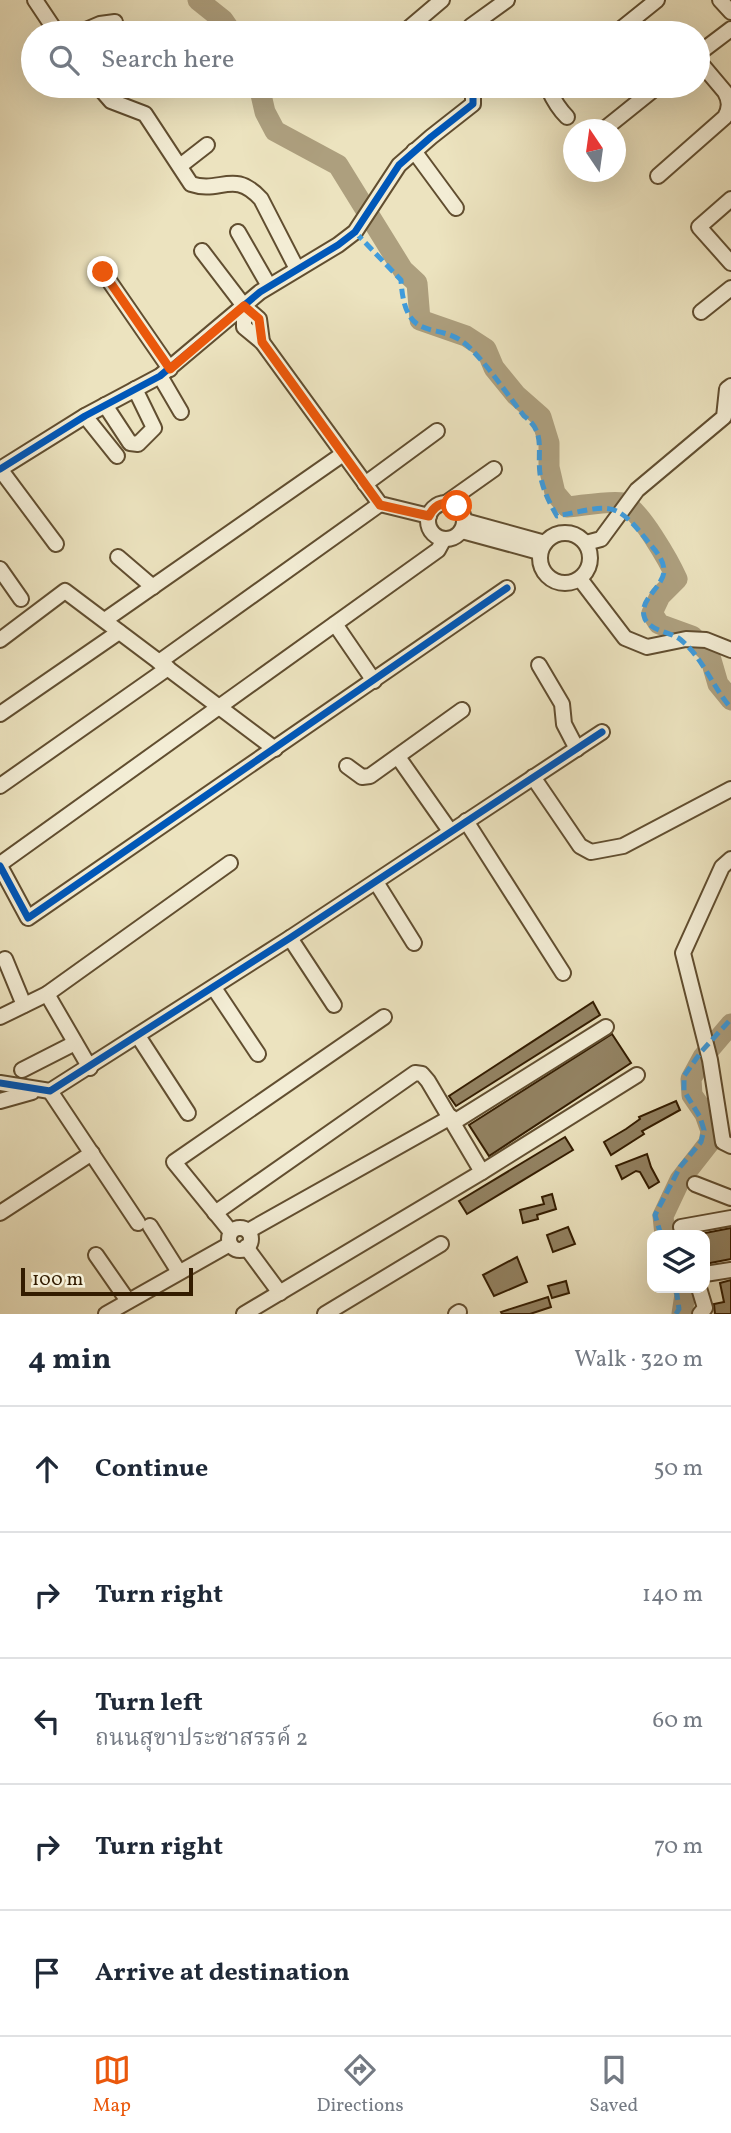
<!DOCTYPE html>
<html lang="en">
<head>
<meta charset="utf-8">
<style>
  :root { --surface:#fff; --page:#f6f6f7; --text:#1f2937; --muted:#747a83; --line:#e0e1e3; --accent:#ea580c }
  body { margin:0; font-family:Vollkorn,"Noto Serif Thai",serif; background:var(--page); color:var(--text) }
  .controls { position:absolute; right:21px; bottom:21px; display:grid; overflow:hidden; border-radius:14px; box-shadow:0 7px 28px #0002 }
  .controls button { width:63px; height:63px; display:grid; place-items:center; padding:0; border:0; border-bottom:2px solid var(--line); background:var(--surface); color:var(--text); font:35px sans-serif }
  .compass { position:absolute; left:563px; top:119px; width:63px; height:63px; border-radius:50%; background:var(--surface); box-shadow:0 7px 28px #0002; rotate:347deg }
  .scale { position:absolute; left:21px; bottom:18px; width:172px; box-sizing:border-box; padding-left:7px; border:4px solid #331c00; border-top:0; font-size:19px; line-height:24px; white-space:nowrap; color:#331c00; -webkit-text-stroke:5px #f3edd5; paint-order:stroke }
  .stop { position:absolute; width:21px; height:21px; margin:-16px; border:5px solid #ea580c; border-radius:50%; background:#fff }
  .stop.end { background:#ea580c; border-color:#fff; box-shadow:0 2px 7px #0008 }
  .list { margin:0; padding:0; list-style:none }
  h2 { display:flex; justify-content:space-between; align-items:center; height:91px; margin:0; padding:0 28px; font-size:30px }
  h2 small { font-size:23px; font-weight:400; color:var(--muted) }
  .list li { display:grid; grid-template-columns:46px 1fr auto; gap:21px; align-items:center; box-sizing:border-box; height:126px; padding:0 28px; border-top:2px solid var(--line) }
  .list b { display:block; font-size:26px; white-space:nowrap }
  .list p { margin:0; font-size:23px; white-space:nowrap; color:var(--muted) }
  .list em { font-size:23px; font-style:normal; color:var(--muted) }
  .icon { flex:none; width:38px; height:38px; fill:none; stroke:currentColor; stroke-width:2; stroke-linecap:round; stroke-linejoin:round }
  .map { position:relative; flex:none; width:731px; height:1314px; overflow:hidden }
  .search { position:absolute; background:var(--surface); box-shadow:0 7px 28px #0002; left:21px; right:21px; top:21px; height:77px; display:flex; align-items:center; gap:18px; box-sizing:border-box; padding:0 24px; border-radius:38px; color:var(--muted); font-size:26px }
  .sheet { height:721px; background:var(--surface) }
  nav { display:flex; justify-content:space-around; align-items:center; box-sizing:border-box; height:98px; border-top:2px solid var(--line); background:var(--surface); font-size:19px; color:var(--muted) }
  nav a { display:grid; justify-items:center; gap:4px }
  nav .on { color:var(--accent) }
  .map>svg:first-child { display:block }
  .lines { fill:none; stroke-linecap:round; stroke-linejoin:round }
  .river { stroke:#ad9f7e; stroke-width:21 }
  .building { fill:#938363; stroke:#331c00; stroke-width:2 }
  .minor-casing { stroke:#614e30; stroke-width:18 }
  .minor { stroke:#f3edd5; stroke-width:14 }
  .quiet { stroke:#3e9bdc; stroke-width:5; stroke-dasharray:10 5; stroke-linecap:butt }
  .cycleway-casing { stroke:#f3edd5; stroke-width:11 }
  .cycleway { stroke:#0057b8; stroke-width:7 }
  .route { stroke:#ea580c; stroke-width:9 }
</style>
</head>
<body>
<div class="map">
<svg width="731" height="1314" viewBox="0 0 731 1314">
  <rect width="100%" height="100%" fill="#ece3bf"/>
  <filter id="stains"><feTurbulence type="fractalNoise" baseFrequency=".00286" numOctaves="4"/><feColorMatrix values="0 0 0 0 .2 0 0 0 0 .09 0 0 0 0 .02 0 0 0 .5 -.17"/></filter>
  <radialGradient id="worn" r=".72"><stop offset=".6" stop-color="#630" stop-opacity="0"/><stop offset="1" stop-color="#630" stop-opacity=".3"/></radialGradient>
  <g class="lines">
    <g class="river">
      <path d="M198 0 223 20 232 33"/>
      <path d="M259 86 265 112 275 131 338 165 403 270 417 283 420 320 466 336 486 349 494 368 516 395 541 417 549 443V467L555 493 567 507C580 506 612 500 623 503 639 508 670 563 677 579L660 596 652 613 659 624 692 636 709 653 718 684 731 700"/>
      <path d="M665 1235 663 1216 680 1180 709 1143 711 1131 705 1114 692 1095 691 1079 703 1057 731 1024"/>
      <path d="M682 1314 685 1294 683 1288"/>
    </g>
  </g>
  <g class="building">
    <path d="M593 1002 600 1015 456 1106 449 1096Z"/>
    <path d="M612 1034 631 1063 489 1156 469 1125Z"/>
    <path d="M676 1101 680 1110 642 1131 644 1134 611 1155 604 1142 626 1129 640 1119 639 1117Z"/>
    <path d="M565 1137 573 1150 467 1214 459 1201Z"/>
    <path d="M647 1154 651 1167 659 1182 649 1188 640 1172 636 1171 622 1179 616 1166Z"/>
    <path d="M552 1194 556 1209 537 1215 538 1219 523 1223 520 1210 544 1204 542 1197Z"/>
    <path d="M568 1227 575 1244 553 1252 547 1235Z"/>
    <path d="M731 1228V1259L705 1264V1233Z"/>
    <path d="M517 1257 527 1282 494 1296 483 1275Z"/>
    <path d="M731 1280V1314H715L714 1304 724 1302 720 1283Z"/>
    <path d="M566 1281 569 1293 552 1298 548 1286Z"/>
    <path d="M548 1297 551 1307 530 1314H502L501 1312Z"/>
  </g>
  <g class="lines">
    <defs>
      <g id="minor">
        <path d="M35 0 57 33"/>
        <path d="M720 0 731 12"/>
        <path d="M79 33 100 24 115 22"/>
        <path d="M403 33 442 0"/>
        <path d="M466 33 471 26 507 0"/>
        <path d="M616 33 657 0"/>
        <path d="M698 54 731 29"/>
        <path d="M98 86 111 101 145 114 191 184C220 194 234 169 261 199L297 269"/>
        <path d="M552 86 549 90C554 101 558 108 567 117"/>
        <path d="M607 127 658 86"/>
        <path d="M414 151 456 208"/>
        <path d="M180 166 207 145"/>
        <path d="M658 176 725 117C730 108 730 101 725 92L698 60"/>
        <path d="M731 199 699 227 731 263"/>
        <path d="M238 232 269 286"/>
        <path d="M202 251 244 306 259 319 262 342"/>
        <path d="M103 272 170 369"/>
        <path d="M244 306V327L262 342 380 504 429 516"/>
        <path d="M701 312 731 288"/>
        <path d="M160 376 181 412"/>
        <path d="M105 405 130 443 138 444 154 428 135 389"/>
        <path d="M85 416 117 456"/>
        <path d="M0 469 85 416 160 376 260 292 338 245 355 232 399 165 431 137 473 104V86"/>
        <path d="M0 469 56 544"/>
        <path d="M365 484 437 431"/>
        <circle cx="446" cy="521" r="18"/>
        <path d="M446 503 494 469"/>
        <path d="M465 521 545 543"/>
        <path d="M462 531 539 552"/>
        <circle cx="565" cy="558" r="25"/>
        <path d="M586 543 601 539 637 490 724 417 727 389 731 386"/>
        <path d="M118 557 153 587"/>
        <path d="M0 569 21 599"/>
        <path d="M580 579 625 638 647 647 686 639 706 640 731 650"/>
        <path d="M105 620 343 454"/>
        <path d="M335 624 374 681"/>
        <path d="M0 640 65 591 275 749"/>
        <path d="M159 662 380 504"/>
        <path d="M539 665 562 704 564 724 577 749"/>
        <path d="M0 714 119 632"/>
        <path d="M398 757 450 831"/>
        <path d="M347 766 362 777 370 776 462 710"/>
        <path d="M533 777 580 846 591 852 623 846 731 789"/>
        <path d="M0 786 168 668"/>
        <path d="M466 821 563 973"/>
        <path d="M731 859 722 867 683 953 710 1060 723 1142 731 1146"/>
        <path d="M0 864 438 550 444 539"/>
        <path d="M0 866 28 918 507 588"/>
        <path d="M376 882 414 943"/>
        <path d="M290 938 334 1005"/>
        <path d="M5 959 24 1005"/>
        <path d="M214 988 258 1054"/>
        <path d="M47 994 90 1068"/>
        <path d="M0 1017 47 994 230 863"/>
        <path d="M138 1036 188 1113"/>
        <path d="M22 1070 75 1043"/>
        <path d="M0 1083 50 1091 290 938 602 732"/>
        <path d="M50 1091 138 1223"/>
        <path d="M0 1101 32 1092"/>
        <path d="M454 1122 606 1027"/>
        <path d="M695 1184 731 1198"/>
        <path d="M0 1213 92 1153"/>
        <path d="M215 1213 415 1073 422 1074 428 1081 482 1172"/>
        <path d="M150 1226 179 1272"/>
        <circle cx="240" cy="1239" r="11"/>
        <path d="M248 1231 451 1117"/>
        <path d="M231 1232 174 1162 384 1017"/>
        <path d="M684 1235 681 1227 731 1218"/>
        <path d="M246 1247 280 1293"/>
        <path d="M96 1255 128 1301"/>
        <path d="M705 1274 731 1270"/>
        <path d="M699 1288 705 1308 700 1314"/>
        <path d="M106 1314 230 1244"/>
        <path d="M244 1314 482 1172 637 1075"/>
        <path d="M325 1314 441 1244"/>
        <path d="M456 1314 459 1312"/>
      </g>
    </defs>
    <use href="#minor" class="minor-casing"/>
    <use href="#minor" class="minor"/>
    <g class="quiet">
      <path d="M355 232 401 280C405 349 440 317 470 348 490 368 507 394 524 416 546 432 537 450 540 474 543 490 549 502 557 516 610 506 614 498 649 543 656 551 664 560 664 571 663 588 637 600 645 619 652 632 670 631 681 640 703 658 712 686 731 708"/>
      <path d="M661 1235 655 1215 680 1167 701 1142 704 1130 700 1117 684 1091V1076L701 1052 731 1019"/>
      <path d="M676 1314 679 1309 676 1288"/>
    </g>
    <defs>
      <g id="cycleway">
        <path d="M0 469 85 416 160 376 260 292 338 245 355 232 399 165 431 137 473 104V86"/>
        <path d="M0 866 28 918 507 588"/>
        <path d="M0 1083 50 1091 290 938 602 732"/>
      </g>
    </defs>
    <use href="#cycleway" class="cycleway-casing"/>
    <use href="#cycleway" class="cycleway"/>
  </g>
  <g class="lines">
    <path class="route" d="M103 272 170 369 244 306 259 319 262 342 380 505 429 516C435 504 445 500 457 506"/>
  </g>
  <rect width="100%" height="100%" filter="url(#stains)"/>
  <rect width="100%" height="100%" fill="url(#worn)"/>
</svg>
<div class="controls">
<button><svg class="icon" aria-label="layers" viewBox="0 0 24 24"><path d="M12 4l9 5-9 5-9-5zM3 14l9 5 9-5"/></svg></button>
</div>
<svg class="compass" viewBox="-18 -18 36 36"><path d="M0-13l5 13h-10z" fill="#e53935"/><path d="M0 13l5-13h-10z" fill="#747a83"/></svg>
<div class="scale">100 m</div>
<div class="stop" style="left:457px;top:506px"></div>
<div class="stop end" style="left:103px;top:272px"></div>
<div class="search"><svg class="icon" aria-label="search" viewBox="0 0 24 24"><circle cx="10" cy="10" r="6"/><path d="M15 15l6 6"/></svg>Search here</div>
</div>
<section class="sheet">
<h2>4 min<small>Walk · 320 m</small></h2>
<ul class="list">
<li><svg class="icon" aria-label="ahead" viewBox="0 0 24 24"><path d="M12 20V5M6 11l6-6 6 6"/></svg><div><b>Continue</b></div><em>50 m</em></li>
<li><svg class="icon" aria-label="right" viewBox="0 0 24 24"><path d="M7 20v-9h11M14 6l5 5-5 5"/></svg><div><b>Turn right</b></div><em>140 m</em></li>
<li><svg class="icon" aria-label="left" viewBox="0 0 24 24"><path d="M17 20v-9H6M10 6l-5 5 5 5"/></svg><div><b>Turn left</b><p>ถนนสุขาประชาสรรค์ 2</p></div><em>60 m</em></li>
<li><svg class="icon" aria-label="right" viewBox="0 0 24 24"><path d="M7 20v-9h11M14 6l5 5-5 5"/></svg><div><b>Turn right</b></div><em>70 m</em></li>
<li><svg class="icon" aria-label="arrive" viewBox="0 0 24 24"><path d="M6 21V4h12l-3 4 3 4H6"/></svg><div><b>Arrive at destination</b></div></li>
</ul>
</section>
<nav>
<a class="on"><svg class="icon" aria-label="map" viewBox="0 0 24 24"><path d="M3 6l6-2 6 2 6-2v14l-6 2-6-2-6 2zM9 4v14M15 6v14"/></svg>Map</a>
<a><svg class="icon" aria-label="directions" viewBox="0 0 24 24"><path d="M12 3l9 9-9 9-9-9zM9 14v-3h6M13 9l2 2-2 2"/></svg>Directions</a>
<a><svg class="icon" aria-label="saved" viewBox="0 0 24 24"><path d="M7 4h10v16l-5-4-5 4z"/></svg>Saved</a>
</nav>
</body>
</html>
